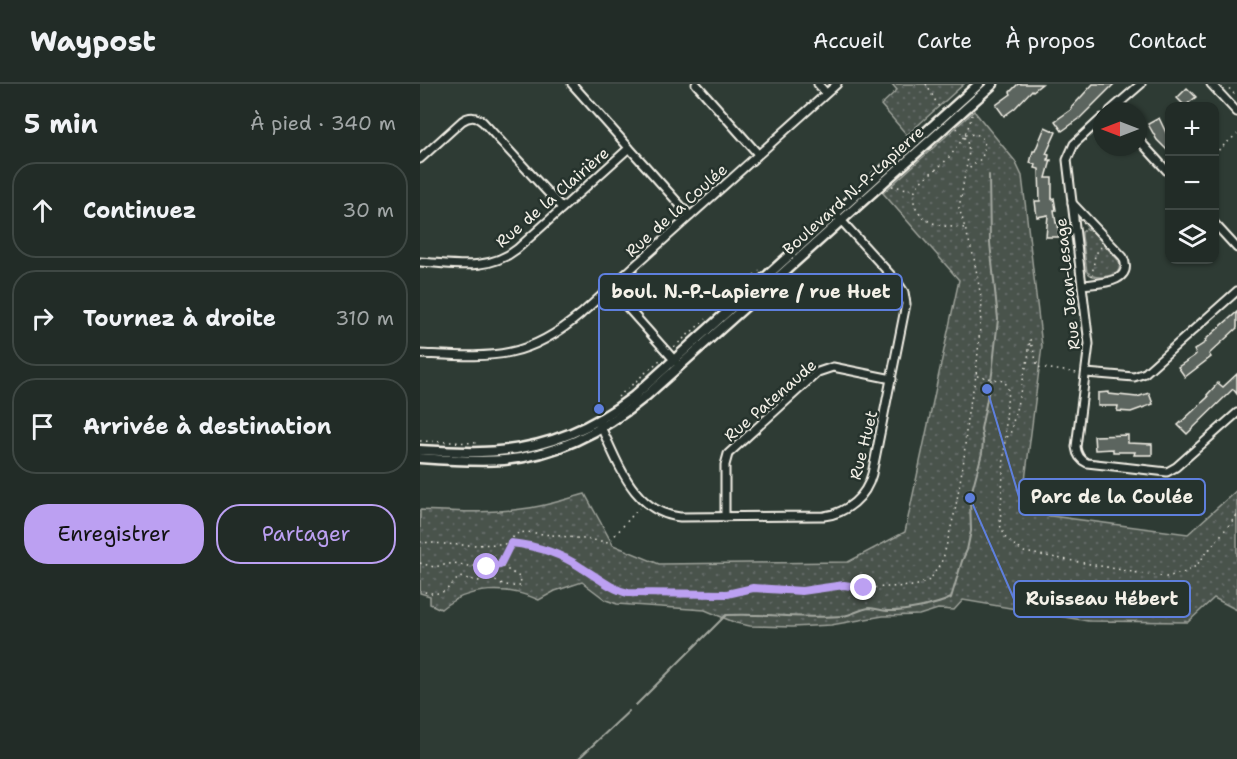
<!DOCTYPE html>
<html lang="fr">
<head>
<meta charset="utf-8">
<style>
  :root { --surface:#222c27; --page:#2e3833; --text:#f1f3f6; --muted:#a2a7a7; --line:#3f4844; --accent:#bca0f2 }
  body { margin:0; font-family:"Shantell Sans",sans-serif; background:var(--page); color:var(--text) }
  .controls { position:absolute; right:18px; top:18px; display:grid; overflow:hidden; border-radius:12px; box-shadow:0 2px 4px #0004 }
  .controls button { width:54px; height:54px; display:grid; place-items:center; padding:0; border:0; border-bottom:2px solid var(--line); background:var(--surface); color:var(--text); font:30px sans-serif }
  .compass { position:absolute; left:673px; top:18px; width:54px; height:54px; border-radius:50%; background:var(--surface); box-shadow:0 2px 4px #0004; rotate:270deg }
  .stop { position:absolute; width:18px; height:18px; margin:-14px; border:4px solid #bca0f2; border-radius:50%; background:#fff }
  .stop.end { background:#bca0f2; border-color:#fff; box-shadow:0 2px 6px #0008 }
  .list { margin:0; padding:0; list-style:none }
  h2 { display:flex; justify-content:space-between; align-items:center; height:78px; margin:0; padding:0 24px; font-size:26px }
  h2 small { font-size:20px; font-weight:400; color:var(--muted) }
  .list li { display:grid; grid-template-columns:39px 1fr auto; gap:18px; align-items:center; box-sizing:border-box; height:96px; margin:0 12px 12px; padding:0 12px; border:2px solid var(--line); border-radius:24px }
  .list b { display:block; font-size:22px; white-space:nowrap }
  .list em { font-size:20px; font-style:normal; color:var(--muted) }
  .actions { display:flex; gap:12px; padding:18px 24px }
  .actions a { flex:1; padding:14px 0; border:2px solid var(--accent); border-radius:24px; text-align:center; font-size:21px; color:var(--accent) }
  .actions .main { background:var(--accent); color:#111 }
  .icon { flex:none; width:33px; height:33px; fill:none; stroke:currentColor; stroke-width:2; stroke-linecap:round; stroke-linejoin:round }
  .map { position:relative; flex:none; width:817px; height:675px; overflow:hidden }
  header { display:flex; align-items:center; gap:36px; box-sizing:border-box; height:84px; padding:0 30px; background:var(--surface); border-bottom:2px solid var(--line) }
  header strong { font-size:28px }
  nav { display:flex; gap:33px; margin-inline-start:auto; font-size:21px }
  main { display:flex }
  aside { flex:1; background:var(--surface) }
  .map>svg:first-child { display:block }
  .park { fill:url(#park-dots); stroke:#9ea29a; stroke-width:1.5 }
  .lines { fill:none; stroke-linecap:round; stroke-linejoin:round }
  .stream { stroke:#a4a8a0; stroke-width:2 }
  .building { fill:#5c655e; stroke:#f4f1e8; stroke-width:1.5 }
  .minor-casing { stroke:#f4f1e8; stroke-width:11 }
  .tertiary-casing { stroke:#f4f1e8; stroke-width:13 }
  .path { stroke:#f4f1e8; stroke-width:1.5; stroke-dasharray:1.5 4.5; stroke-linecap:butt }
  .minor { stroke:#26332d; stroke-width:7 }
  .tertiary { stroke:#26332d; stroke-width:8 }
  .route { stroke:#bca0f2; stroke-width:8 }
  .labels { text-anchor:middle; stroke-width:5; stroke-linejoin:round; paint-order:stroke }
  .street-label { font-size:16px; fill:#f4f1e8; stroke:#26332d }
  .leader { fill:none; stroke:#5e7fdd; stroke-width:2 }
  .callout-dot { fill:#5e7fdd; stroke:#26332d; stroke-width:2 }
  .callout { fill:#26332d; stroke:#5e7fdd; stroke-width:2 }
  .callout-label { font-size:18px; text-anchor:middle; font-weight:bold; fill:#f4f1e8 }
</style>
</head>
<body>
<header>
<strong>Waypost</strong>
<nav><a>Accueil</a><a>Carte</a><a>À propos</a><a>Contact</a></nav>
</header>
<main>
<aside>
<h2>5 min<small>À pied · 340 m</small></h2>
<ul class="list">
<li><svg class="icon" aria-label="ahead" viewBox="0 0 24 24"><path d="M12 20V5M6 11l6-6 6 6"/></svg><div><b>Continuez</b></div><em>30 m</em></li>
<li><svg class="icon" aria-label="right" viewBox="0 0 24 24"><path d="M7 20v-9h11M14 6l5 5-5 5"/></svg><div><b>Tournez à droite</b></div><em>310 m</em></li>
<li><svg class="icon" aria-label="arrive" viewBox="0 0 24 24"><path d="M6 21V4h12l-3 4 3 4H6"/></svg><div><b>Arrivée à destination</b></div></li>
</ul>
<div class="actions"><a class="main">Enregistrer</a><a>Partager</a></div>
</aside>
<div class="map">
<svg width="817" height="675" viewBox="0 0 817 675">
  <defs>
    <pattern id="park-dots" width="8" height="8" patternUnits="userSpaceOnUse" patternTransform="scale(1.5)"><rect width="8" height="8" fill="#48524c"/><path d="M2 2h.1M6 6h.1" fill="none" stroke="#636b66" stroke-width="1.8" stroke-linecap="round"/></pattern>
  </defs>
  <rect width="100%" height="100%" fill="#2e3b34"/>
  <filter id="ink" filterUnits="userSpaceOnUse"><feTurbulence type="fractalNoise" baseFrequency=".0167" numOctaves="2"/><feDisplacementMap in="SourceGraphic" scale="12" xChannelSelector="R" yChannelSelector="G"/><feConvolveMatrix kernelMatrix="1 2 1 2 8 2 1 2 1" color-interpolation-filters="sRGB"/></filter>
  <g filter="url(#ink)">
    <g class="park">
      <path d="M472 0H544L487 51 461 21 477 6Z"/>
      <path d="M554 27 595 77 602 92 622 262 601 428 768 450 817 406V526L794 514 768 538 668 537 543 516 534 526 518 525 499 531 463 532 411 541 372 543 330 542 316 539 285 526 197 520 186 516 162 498 135 507 119 516C88 502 49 502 21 525L10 520V512L0 509V426C40 428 81 430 120 422 135 419 150 414 165 410L193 461 239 480 428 478 485 448 539 196 463 109Z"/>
      <path d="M666 145 671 146 699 177 700 183 697 189C688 193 674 196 667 188L662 152V148Z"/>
    </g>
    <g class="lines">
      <g class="stream">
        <path d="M216 621 306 531C345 529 384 535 423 532 432 531 440 525 449 524 456 524 461 527 467 527 484 528 517 521 531 514L542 477 547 466 551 447 550 414 562 369 563 357 561 345 572 290 578 235 570 159 569 91"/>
        <path d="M158 675 209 627"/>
      </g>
    </g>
    <g class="building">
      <path d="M598 0H622L613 7 612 6 595 24 584 32 576 21 591 10 590 8Z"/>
      <path d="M673 0H694L659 35 642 47 635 37 652 25 651 24Z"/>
      <path d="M767 4 776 13 765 22 757 14Z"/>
      <path d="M739 34 750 57V69L737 56 728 40Z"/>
      <path d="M625 43 636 48 626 70 629 71 628 76H631L626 94H632V115L634 114 636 126H634L636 139H638L639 153H626L628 131 617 133 615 117H620L619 85 615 84 616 81 610 79 613 67H615Z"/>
      <path d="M817 228V244L789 270 791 273 765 293 758 283 774 272 776 270 774 266 786 258 785 256Z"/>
      <path d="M817 290V310L813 305 767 350 758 341 788 313 787 311 798 299 803 303Z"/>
      <path d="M689 308V310L717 313 729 309 733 320 711 328 697 327 698 322H678V309Z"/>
      <path d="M708 351V359L732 360V371H714L715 368H693V365L675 366 674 352Z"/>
    </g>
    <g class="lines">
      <defs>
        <g id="minor">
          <path d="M152 0 270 132"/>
          <path d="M276 0 338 70"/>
          <path d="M398 0 406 9"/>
          <path d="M791 0 817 28"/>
          <path d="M690 27 721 0"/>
          <path d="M682 34 654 60 647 76 669 260 656 363C657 371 660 376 667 379L747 388 756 383 817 329"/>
          <path d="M718 55 750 90"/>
          <path d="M0 75 42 37C49 32 57 32 63 38L142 124"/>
          <path d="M652 119 703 173C715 199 680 199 663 201"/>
          <path d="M794 139 817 164"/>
          <path d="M0 178C35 180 68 188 97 165L209 64"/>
          <path d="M190 204 256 278"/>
          <path d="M0 270C69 273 105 278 161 230L417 0"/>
          <path d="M666 289 714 293 725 289 817 207"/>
          <path d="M179 339C198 377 212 428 260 433L404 432C427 429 446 413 452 390L486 220 484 208 478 199 419 134"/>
          <path d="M305 433V381L308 370 398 288 413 283 472 295"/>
        </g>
        <g id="tertiary">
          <path d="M0 366C26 367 52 370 78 367 128 363 174 343 213 313L559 0"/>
          <path d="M0 374C28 376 56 378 84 376 138 371 185 346 226 312L573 0"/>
        </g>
      </defs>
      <use href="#minor" class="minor-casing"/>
      <use href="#tertiary" class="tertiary-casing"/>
      <g class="path">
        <path d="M506 0 520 25"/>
        <path d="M805 0 817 13"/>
        <path d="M545 51 555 50 561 52 565 61 562 74 546 87"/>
        <path d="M794 70 817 50"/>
        <path d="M472 102 494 106"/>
        <path d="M544 144C535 143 525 143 516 140 501 136 488 119 496 104 502 94 512 89 520 82 535 69 548 49 552 31"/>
        <path d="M672 192 675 171 681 163"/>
        <path d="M325 199 342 184"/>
        <path d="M254 263 286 235"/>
        <path d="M557 292 584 297 588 303 580 441 586 455 604 468 724 490 746 493 766 488 776 482 817 431"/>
        <path d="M198 313 241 275"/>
        <path d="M587 353 590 351 608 275 610 255 618 283 657 289"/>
        <path d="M0 357 59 359"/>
        <path d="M0 458C16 459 31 461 47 461 72 461 97 457 121 464 153 473 179 502 208 509L307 510 333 504 382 507 424 501 444 504 495 502 510 496 523 475 535 427 544 375 547 334 556 292 562 219 554 174 539 124 549 68 547 57 537 44"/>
        <path d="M0 479 14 483 34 479 48 482 80 481 101 494 100 502C90 503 81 500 72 495L58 497 39 493C24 509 23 512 0 507"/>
        <path d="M80 481C83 477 86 472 88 468 94 455 89 449 107 448L189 458 219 424"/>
      </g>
      <use href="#minor" class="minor"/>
      <use href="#tertiary" class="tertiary"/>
    </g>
  </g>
  <g class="lines" filter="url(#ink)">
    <path class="route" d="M67 483 80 481 91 459C118 462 140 469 162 484 177 493 191 505 208 509L307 510 333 504 382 507 424 501 444 504"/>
  </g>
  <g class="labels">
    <g class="street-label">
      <text transform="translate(433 106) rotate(-42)" y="6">Boulevard N.-P.-Lapierre</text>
      <text transform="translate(132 113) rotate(-41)" y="6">Rue de la Clairière</text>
      <text transform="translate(256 126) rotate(-42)" y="6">Rue de la Coulée</text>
      <text transform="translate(647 200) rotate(-96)" y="6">Rue Jean-Lesage</text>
      <text transform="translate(350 316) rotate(-41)" y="6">Rue Patenaude</text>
      <text transform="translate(443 361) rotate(-76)" y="6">Rue Huet</text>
    </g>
  </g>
  <path class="leader" d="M179 325L179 208M567 305L599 413M550 414L594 515"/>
  <g class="callout-dot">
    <circle cx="179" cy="325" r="6"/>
    <circle cx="567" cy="305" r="6"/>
    <circle cx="550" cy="414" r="6"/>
  </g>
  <g class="callout">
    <rect x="179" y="190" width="303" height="36" rx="6"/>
    <rect x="599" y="395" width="186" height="36" rx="6"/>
    <rect x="594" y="497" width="176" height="36" rx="6"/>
  </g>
  <g class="callout-label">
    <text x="331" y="214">boul. N.-P.-Lapierre / rue Huet</text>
    <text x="692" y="419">Parc de la Coulée</text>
    <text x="682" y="521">Ruisseau Hébert</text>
  </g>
</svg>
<div class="controls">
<button>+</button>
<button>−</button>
<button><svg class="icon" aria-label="layers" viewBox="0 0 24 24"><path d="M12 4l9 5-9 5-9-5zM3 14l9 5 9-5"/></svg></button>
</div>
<svg class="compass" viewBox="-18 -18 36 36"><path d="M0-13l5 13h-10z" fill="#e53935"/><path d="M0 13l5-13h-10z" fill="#a2a7a7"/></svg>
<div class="stop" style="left:67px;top:483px"></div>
<div class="stop end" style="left:444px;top:504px"></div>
</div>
</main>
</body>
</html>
